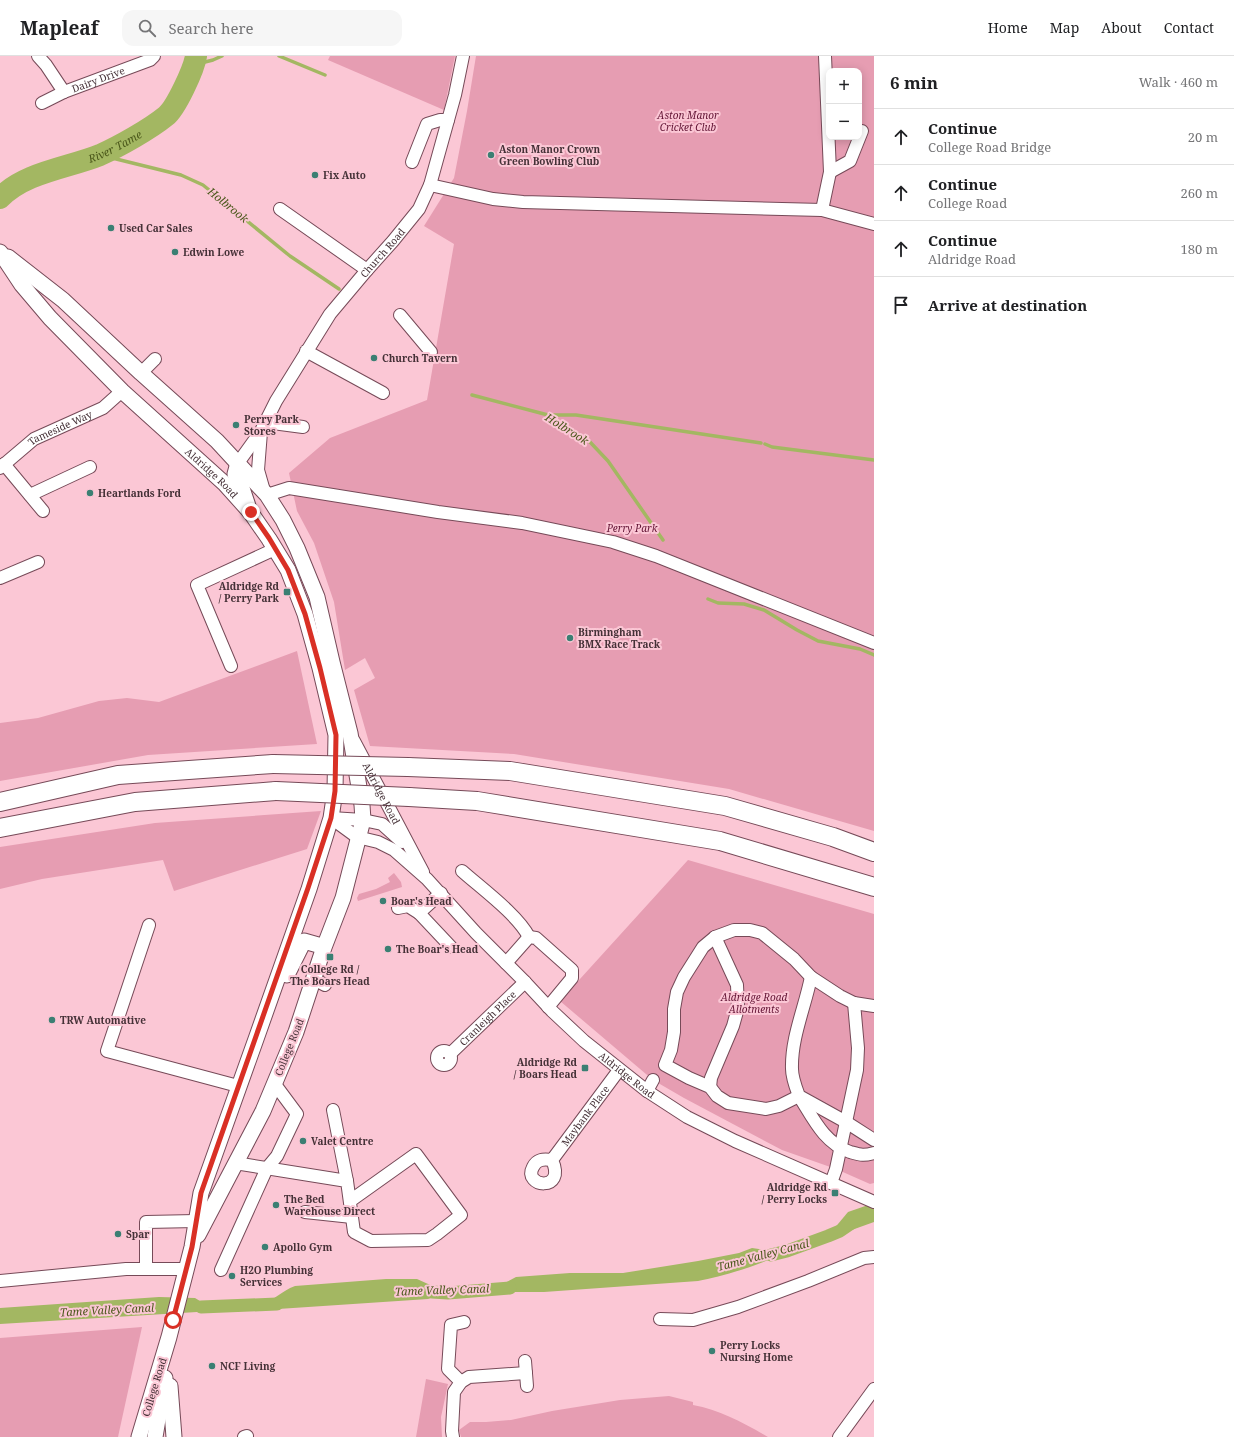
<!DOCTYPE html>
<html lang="en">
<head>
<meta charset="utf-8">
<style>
  :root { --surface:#fff; --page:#f6f6f6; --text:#202124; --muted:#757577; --line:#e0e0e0 }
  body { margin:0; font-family:"Noto Serif",serif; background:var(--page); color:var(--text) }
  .controls { position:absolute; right:12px; top:12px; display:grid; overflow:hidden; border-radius:8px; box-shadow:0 2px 10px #0003 }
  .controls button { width:36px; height:36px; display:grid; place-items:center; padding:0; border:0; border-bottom:1px solid var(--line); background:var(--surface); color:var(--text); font:20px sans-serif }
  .stop { position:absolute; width:12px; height:12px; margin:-9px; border:3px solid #d93025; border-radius:50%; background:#fff }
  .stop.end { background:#d93025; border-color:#fff; box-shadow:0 1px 4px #0008 }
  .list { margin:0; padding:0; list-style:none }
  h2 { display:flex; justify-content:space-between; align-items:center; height:52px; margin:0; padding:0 16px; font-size:17px }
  h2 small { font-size:13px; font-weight:400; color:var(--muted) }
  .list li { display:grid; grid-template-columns:26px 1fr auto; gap:12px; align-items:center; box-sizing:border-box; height:56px; padding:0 16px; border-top:1px solid var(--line) }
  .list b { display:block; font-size:15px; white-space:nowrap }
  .list p { margin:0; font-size:13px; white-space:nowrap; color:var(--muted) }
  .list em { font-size:13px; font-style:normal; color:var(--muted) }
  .icon { flex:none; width:22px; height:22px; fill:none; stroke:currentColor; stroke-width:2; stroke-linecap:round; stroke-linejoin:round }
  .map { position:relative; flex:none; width:874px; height:1381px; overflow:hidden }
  header { display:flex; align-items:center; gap:24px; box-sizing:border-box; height:56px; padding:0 20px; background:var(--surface); border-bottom:1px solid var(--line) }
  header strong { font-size:19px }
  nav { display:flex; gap:22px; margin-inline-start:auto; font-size:14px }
  .search { width:280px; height:36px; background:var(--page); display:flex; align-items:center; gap:10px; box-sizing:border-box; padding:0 14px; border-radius:12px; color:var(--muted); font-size:15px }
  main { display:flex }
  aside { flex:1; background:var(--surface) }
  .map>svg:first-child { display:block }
  .green { fill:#e69db2; fill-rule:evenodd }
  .water { fill:#a3b762 }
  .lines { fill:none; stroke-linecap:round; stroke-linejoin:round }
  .stream { stroke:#a3b762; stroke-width:3.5 }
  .canal { stroke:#a3b762; stroke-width:13 }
  .river { stroke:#a3b762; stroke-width:22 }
  .minor-casing { stroke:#764a58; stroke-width:14 }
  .major-casing { stroke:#764a58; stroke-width:17 }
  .highway-casing { stroke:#764a58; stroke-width:20 }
  .minor { stroke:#fff; stroke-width:12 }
  .major { stroke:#fff; stroke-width:15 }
  .highway { stroke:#fff; stroke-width:18 }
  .highway-bridge-casing { stroke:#764a58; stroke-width:20; stroke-linecap:butt }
  .highway-bridge { stroke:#fff; stroke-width:18 }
  .route { stroke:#d93025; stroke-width:5 }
  .poi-dot { fill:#3b7f73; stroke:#fbc7d5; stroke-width:1.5 }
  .labels { text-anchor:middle; stroke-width:4; stroke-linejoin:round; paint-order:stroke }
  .street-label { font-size:10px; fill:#453137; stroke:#fbc7d5 }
  .park-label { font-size:10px; font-style:italic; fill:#621334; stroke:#fbc7d5 }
  .poi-label { font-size:10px; font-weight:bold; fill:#453137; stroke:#fbc7d5; text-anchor:start }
  .water-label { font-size:11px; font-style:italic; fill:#4a571a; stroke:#fbc7d5 }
</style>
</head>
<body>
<header>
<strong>Mapleaf</strong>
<div class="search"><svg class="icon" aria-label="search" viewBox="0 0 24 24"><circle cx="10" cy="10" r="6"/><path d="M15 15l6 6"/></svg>Search here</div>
<nav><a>Home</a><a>Map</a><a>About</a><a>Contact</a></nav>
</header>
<main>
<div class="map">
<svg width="874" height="1381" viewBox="0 0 874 1381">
  <rect width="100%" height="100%" fill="#fbc7d5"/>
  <g class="green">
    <path d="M330 0H455L444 54 328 4Z"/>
    <path d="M476 0H874V775L729 733 514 698 370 690 354 634 375 622 365 602 345 614 334 546 314 487 297 455 289 417 330 382 427 344 454 188 424 170 454 122 467 55ZM829 15H859V81H829Z"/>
    <path d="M297 595 317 688 148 699 0 725V667L38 662 99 645 127 642 159 646Z"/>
    <path d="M321 755 307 793 174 835 163 804 42 823 0 833V791L155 767Z"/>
    <path d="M688 804 874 858V1127L870 1128 836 1113 782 1094 684 1042 653 1024 560 945Z"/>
    <path d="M394 817 401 826 402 831 358 845 357 842 359 838 376 833 390 826 388 822Z"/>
    <path d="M142 1271 118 1381H0V1282Z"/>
    <path d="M426 1323 448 1328 441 1361 442 1381H416Z"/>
    <path d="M669 1340 693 1346V1349C720 1354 744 1367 768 1381H461L459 1374 470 1366H486L511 1364 552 1355 620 1344Z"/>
  </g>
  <g class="water">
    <path d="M874 1147V1166L835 1180H828L848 1156Z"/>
    <path d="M752 1192 772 1195H787C764 1208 724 1220 698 1225L544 1236H503L492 1234 516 1221 570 1217H623L698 1205 739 1197Z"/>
    <path d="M386 1223H417L448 1237 428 1243 278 1253 261 1249C275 1244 281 1235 295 1230Z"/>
    <path d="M159 1241 195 1242 205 1248 218 1251 197 1256 0 1268V1252Z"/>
  </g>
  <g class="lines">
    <g class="stream">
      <path d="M279 0 325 19"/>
      <path d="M193 9 213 4 222 0"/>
      <path d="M100 99 181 119 203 129 290 200 339 233"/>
      <path d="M472 339 548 359 590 386 608 405 663 484"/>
      <path d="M549 359H576L761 387"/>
      <path d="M765 388 772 391 874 404"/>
      <path d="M708 543 718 547 744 548 764 554 797 574 818 585 860 593 874 599"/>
    </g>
    <g class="canal">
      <path d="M771 1199 787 1195 828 1180 840 1175 859 1162 874 1157"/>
      <path d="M432 1236 448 1237 510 1232"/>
      <path d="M201 1251 277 1248"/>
    </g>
    <path class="river" id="s1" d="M0 142C25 116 68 112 100 99 120 90 150 73 166 60 176 52 194 13 196 0"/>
    <defs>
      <g id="minor">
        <path d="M38 0 46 9 64 36"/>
        <path id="s2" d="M42 47 64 36 150 4 154 0"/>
        <path d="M412 106 427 68 440 64H448"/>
        <path d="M830 116 850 105 862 75"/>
        <path d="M430 129 493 143 523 146 822 154 874 168"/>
        <path d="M280 153 367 214"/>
        <path d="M822 154 830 116 825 0"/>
        <path d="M400 259 431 296"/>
        <path d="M306 295 383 337"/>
        <path d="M141 317 155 303"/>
        <path d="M265 366 303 371"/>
        <path d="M261 376 258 414 264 435"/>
        <path id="s3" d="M238 407 261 375 276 345 330 258 367 214 393 185 419 153 430 129 455 39 463 0"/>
        <path d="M4 408 43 455"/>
        <path id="s4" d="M0 412 34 383 103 352 122 335"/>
        <path d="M30 439 90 411"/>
        <path d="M267 439 289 432 438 456 522 467 613 486 656 500 874 587"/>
        <path d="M0 522 38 506"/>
        <path d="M231 610 197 529 275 493"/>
        <path id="s5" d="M354 685 423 816"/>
        <path id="s6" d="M331 762 357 781 378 786 394 794 427 823 476 877 525 926 552 955 584 985 647 1035 687 1061 735 1085 874 1146"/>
        <path d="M331 762 363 764 382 768 402 786"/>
        <path d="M462 815C481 832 518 859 529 881"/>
        <path d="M441 837 419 857 451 891"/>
        <path d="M398 852 408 850 419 857"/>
        <path d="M149 869 107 995 238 1030"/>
        <path d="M506 907 529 881 536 882 572 914V922L548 951"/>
        <path d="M811 921C805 951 791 982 792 1013 792 1022 796 1032 799 1040L846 1066 874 1084"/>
        <path d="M314 923 325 929"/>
        <path d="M874 950 854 947 840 940 811 921 794 903 762 877 750 874H734L715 881 703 891 684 921 677 936 674 953V976L671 994 665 1009 689 1022 710 1031 717 1040 728 1047 766 1053 779 1050 799 1040C813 1062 824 1087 850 1096 861 1099 863 1100 874 1097"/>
        <circle cx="444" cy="1002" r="7"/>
        <path id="s7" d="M450 998 525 926"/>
        <path d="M710 1031 711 1022 733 970 738 952 737 929 715 881"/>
        <path d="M647 1035 653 1024"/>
        <path d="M333 1054 347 1125"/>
        <path id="s8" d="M552 1104C543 1103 537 1103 533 1111 522 1131 567 1137 552 1104L619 1014"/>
        <path d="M235 1107 347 1125 354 1176 371 1185 428 1184 437 1178 461 1159 416 1098 350 1145"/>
        <path d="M831 1127 836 1113 857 1014 858 992 854 947"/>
        <path d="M305 1156 352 1161"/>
        <path d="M146 1213V1166L196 1165"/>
        <path d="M221 1214 267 1112 277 1100 297 1058 274 1027"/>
        <path d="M0 1225 126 1213H186"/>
        <path d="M660 1263 693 1264 738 1251 808 1225 864 1202 874 1201"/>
        <path d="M525 1305 527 1330"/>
        <path d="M461 1326 448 1313 451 1269 464 1266"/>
        <path d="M244 1381 247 1380"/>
        <path d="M453 1381 452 1375 454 1336 461 1326 469 1321 526 1317"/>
        <path d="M839 1381 874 1333"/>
      </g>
      <g id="major">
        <path id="s9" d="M0 196 22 229 50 262 122 335 225 428 251 457 269 483 288 514 305 558 320 612 336 679 335 735 331 762 309 833 256 983 201 1137 192 1191 169 1281 139 1381"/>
        <path d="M8 201 63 244 141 317 217 385 267 439 283 464 297 492 317 541 332 606 350 677 362 749 363 764 343 842 323 894 296 976 263 1055 198 1179"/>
        <path d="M238 407 235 418 242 432 248 450"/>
        <path d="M287 919 304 885 318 889 323 894"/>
        <path d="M170 1330 174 1381"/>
        <path d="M155 1381 165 1322"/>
      </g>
      <g id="highway">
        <path d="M408 711 510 715 725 750 833 781 874 796"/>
        <path d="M409 741 477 745 720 785 874 831"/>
        <path d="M0 746 118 719 273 708"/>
        <path d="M0 772 135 746 276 735"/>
      </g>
    </defs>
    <use href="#minor" class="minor-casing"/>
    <use href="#major" class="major-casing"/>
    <use href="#highway" class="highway-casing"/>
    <use href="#minor" class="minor"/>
    <use href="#major" class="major"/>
    <use href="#highway" class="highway"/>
    <defs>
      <g id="highway-bridge">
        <path d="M273 708 408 711"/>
        <path d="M276 735 409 741"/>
      </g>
    </defs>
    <use href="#highway-bridge" class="highway-bridge-casing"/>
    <use href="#highway-bridge" class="highway-bridge"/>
  </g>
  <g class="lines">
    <path class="route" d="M173 1264 192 1191 201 1137 308 832 331 762 335 735 336 679 320 612 305 558 288 514 269 482 251 456"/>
  </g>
  <g class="poi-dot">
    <circle cx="491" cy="99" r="4"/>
    <circle cx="315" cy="119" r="4"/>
    <circle cx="111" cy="172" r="4"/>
    <circle cx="175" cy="196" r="4"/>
    <circle cx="374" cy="302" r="4"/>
    <circle cx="236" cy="369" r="4"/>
    <circle cx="90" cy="437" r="4"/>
    <rect x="283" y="532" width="8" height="8" rx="2"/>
    <circle cx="570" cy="582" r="4"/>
    <circle cx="383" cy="845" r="4"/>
    <circle cx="388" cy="893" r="4"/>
    <rect x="326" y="897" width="8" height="8" rx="2"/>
    <circle cx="52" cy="964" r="4"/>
    <rect x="581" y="1008" width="8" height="8" rx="2"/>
    <circle cx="303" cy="1085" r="4"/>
    <rect x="831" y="1133" width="8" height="8" rx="2"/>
    <circle cx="276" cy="1149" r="4"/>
    <circle cx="118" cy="1178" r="4"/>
    <circle cx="265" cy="1191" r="4"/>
    <circle cx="232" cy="1220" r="4"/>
    <circle cx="712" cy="1295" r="4"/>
    <circle cx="212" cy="1310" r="4"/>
  </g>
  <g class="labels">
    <g class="street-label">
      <text dy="4" stroke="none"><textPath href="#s2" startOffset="61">Dairy Drive</textPath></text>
      <text dy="4" stroke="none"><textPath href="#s3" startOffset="256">Church Road</textPath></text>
      <text dy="4" stroke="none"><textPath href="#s4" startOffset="73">Tameside Way</textPath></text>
      <text dy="4" stroke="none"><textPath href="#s9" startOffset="307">Aldridge Road</textPath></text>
      <text dy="4" stroke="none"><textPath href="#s5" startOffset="59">Aldridge Road</textPath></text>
      <text dy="4" stroke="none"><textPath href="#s7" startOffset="52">Cranleigh Place</textPath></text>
      <text transform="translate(289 991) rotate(-68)" y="4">College Road</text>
      <text dy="4" stroke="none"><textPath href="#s6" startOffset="396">Aldridge Road</textPath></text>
      <text dy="4" stroke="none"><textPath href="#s8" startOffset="132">Maybank Place</textPath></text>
      <text transform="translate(154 1331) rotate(-73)" y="4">College Road</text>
    </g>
    <g class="park-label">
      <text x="688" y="63">Aston Manor<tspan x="688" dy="12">Cricket Club</tspan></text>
      <text x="632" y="476">Perry Park</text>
      <text x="754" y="945">Aldridge Road<tspan x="754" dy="12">Allotments</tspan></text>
    </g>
    <g class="poi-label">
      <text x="499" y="97">Aston Manor Crown<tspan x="499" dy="12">Green Bowling Club</tspan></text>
      <text x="323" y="123">Fix Auto</text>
      <text x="119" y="176">Used Car Sales</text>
      <text x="183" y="200">Edwin Lowe</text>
      <text x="382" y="306">Church Tavern</text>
      <text x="244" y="367">Perry Park<tspan x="244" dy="12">Stores</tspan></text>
      <text x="98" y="441">Heartlands Ford</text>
      <text x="279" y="534" text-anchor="end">Aldridge Rd<tspan x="279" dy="12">/ Perry Park</tspan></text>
      <text x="578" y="580">Birmingham<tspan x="578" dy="12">BMX Race Track</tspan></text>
      <text x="391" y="849">Boar's Head</text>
      <text x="396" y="897">The Boar's Head</text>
      <text x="330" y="917" text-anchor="middle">College Rd /<tspan x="330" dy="12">The Boars Head</tspan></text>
      <text x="60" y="968">TRW Automative</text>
      <text x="577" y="1010" text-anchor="end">Aldridge Rd<tspan x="577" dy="12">/ Boars Head</tspan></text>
      <text x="311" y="1089">Valet Centre</text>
      <text x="827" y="1135" text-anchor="end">Aldridge Rd<tspan x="827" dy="12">/ Perry Locks</tspan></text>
      <text x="284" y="1147">The Bed<tspan x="284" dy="12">Warehouse Direct</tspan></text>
      <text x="126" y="1182">Spar</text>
      <text x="273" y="1195">Apollo Gym</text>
      <text x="240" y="1218">H2O Plumbing<tspan x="240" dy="12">Services</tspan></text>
      <text x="720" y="1293">Perry Locks<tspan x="720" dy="12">Nursing Home</tspan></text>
      <text x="220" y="1314">NCF Living</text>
    </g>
    <g class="water-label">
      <text dy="4" stroke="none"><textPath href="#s1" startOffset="127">River Tame</textPath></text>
      <text transform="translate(228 149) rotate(39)" y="4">Holbrook</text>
      <text transform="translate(567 373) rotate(32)" y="4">Holbrook</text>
      <text transform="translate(763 1199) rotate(-15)" y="4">Tame Valley Canal</text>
      <text transform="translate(442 1234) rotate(-2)" y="4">Tame Valley Canal</text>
      <text transform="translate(107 1254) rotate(-3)" y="4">Tame Valley Canal</text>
    </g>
  </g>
</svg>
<div class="controls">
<button>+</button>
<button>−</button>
</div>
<div class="stop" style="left:173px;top:1264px"></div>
<div class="stop end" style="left:251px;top:456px"></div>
</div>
<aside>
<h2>6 min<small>Walk · 460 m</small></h2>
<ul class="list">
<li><svg class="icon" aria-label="ahead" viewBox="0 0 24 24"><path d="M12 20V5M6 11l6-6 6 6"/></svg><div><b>Continue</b><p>College Road Bridge</p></div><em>20 m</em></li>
<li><svg class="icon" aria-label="ahead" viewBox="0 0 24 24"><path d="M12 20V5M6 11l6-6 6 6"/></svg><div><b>Continue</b><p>College Road</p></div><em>260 m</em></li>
<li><svg class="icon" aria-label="ahead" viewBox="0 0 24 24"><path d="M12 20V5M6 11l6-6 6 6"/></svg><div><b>Continue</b><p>Aldridge Road</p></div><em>180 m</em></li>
<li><svg class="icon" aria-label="arrive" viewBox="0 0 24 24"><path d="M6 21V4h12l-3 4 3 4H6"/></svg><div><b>Arrive at destination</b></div></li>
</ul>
</aside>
</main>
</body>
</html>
